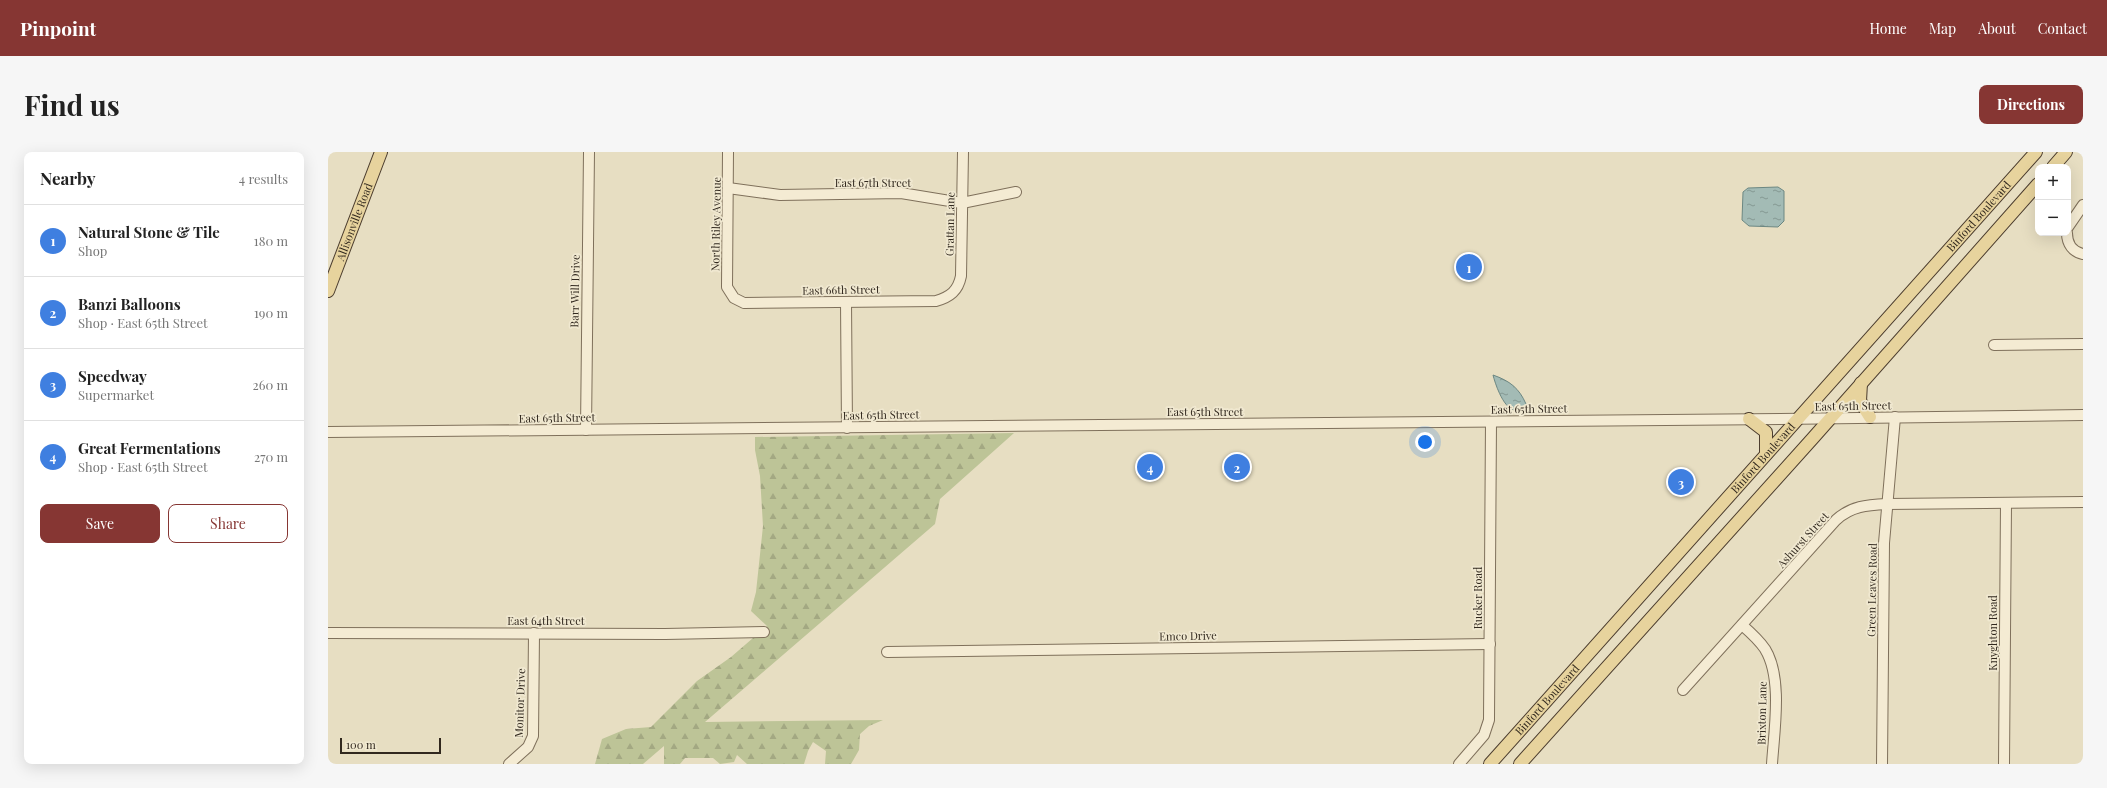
<!DOCTYPE html>
<html lang="en">
<head>
<meta charset="utf-8">
<style>
  :root { --surface:#fff; --page:#f6f6f6; --text:#222; --muted:#767676; --line:#e0e0e0; --accent:#863633 }
  body { margin:0; font-family:"Playfair Display",serif; background:var(--page); color:var(--text) }
  .controls { position:absolute; right:12px; top:12px; display:grid; overflow:hidden; border-radius:8px; box-shadow:0 4px 16px #0002 }
  .controls button { width:36px; height:36px; display:grid; place-items:center; padding:0; border:0; border-bottom:1px solid var(--line); background:var(--surface); color:var(--text); font:20px sans-serif }
  .scale { position:absolute; left:12px; bottom:10px; width:101px; box-sizing:border-box; padding-left:4px; border:2px solid #31281e; border-top:0; font-size:11px; line-height:14px; white-space:nowrap; color:#31281e; -webkit-text-stroke:3px #f0e8d0; paint-order:stroke }
  .you { position:absolute; left:1097px; top:290px; width:14px; height:14px; margin:-10px; border:3px solid #fff; border-radius:50%; background:#1a73e8; box-shadow:0 0 0 6px #1a73e833 }
  .badge { display:grid; place-items:center; width:26px; height:26px; border-radius:50%; background:var(--accent); color:#fff; font-size:13px; font-weight:700 }
  .pin { position:absolute; translate:-50% -50%; border:2px solid #fff; box-shadow:0 1px 4px #0006 }
  .list { margin:0; padding:0; list-style:none }
  h2 { display:flex; justify-content:space-between; align-items:center; height:52px; margin:0; padding:0 16px; font-size:17px }
  h2 small { font-size:13px; font-weight:400; color:var(--muted) }
  .list li { display:grid; grid-template-columns:26px 1fr auto; gap:12px; align-items:center; box-sizing:border-box; height:72px; padding:0 16px; border-top:1px solid var(--line) }
  .list b { display:block; font-size:15px; white-space:nowrap }
  .list p { margin:0; font-size:13px; white-space:nowrap; color:var(--muted) }
  .list em { font-size:13px; font-style:normal; color:var(--muted) }
  .actions { display:flex; gap:8px; padding:12px 16px }
  .actions a { flex:1; padding:9px 0; border:1px solid var(--accent); border-radius:8px; text-align:center; font-size:14px; color:var(--accent) }
  .actions .main { background:var(--accent); color:#fff }
  .map { position:relative; flex:none; width:1755px; height:612px; overflow:hidden; border-radius:8px }
  header { display:flex; align-items:center; gap:24px; box-sizing:border-box; height:56px; padding:0 20px; background:var(--accent); color:#fff }
  header strong { font-size:19px }
  nav { display:flex; gap:22px; margin-inline-start:auto; font-size:14px }
  .intro { display:flex; align-items:center; justify-content:space-between; box-sizing:border-box; height:96px; padding:0 24px }
  h1 { margin:0; font-size:28px }
  .button { padding:10px 18px; border-radius:8px; background:var(--accent); color:#fff; font-size:14px; font-weight:700 }
  main { display:flex; gap:24px; padding:0 24px }
  aside { flex:1; background:var(--surface); border-radius:8px; box-shadow:0 4px 16px #0002 }
  .map>svg:first-child { display:block }
  .forest { fill:url(#forest-firs) }
  .water { fill:url(#water-ripples); stroke:#6c8782 }
  .lines { fill:none; stroke-linecap:round; stroke-linejoin:round }
  .minor-casing { stroke:#7f705b; stroke-width:12 }
  .major-casing { stroke:#4d3e2f; stroke-width:14 }
  .minor { stroke:#f4ebd3; stroke-width:10 }
  .major { stroke:#e7d39d; stroke-width:12 }
  .labels { text-anchor:middle; stroke-width:3.5; stroke-linejoin:round; paint-order:stroke }
  .street-label { font-size:11px; fill:#31281e; stroke:#f0e8d0 }
</style>
</head>
<body>
<header>
<strong>Pinpoint</strong>
<nav><a>Home</a><a>Map</a><a>About</a><a>Contact</a></nav>
</header>
<div class="intro"><h1>Find us</h1><a class="button">Directions</a></div>
<main>
<aside>
<h2>Nearby<small>4 results</small></h2>
<ul class="list">
<li><span class="badge" style="background:#3f7fe0">1</span><div><b>Natural Stone &amp; Tile</b><p>Shop</p></div><em>180 m</em></li>
<li><span class="badge" style="background:#3f7fe0">2</span><div><b>Banzi Balloons</b><p>Shop · East 65th Street</p></div><em>190 m</em></li>
<li><span class="badge" style="background:#3f7fe0">3</span><div><b>Speedway</b><p>Supermarket</p></div><em>260 m</em></li>
<li><span class="badge" style="background:#3f7fe0">4</span><div><b>Great Fermentations</b><p>Shop · East 65th Street</p></div><em>270 m</em></li>
</ul>
<div class="actions"><a class="main">Save</a><a>Share</a></div>
</aside>
<div class="map">
<svg width="1755" height="612" viewBox="0 0 1755 612">
  <defs>
    <pattern id="forest-firs" width="22" height="20" patternUnits="userSpaceOnUse"><rect width="22" height="20" fill="#bdc497"/><path d="M5 1l3.5 6h-7zM16 11l3.5 6h-7z" fill="#a3a882"/></pattern>
    <pattern id="water-ripples" width="26" height="14" patternUnits="userSpaceOnUse"><rect width="26" height="14" fill="#a3bbb5"/><path d="M2 4q2-2 4 0t4 0M15 11q2-2 4 0t4 0" fill="none" stroke="#859893"/></pattern>
  </defs>
  <rect width="100%" height="100%" fill="#e7dec2"/>
  <path class="forest" d="M686 281 612 347 607 372 377 570 555 568 541 574 532 582 531 598 523 612H497L498 599 485 590 480 599 476 612H419L409 603 406 610 392 612 385 606H357L352 612H336V594L315 612H267L274 587 298 577 323 575 369 529 403 505 439 474 423 459 428 440 435 374 432 324 427 298V285Z"/>
  <g class="water">
    <path d="M1450 35 1456 39V69L1450 75 1421 74 1414 68 1415 40 1420 36Z"/>
    <path d="M1165 223C1182 229 1191 236 1198 252 1181 273 1168 235 1165 223Z"/>
  </g>
  <g class="lines">
    <defs>
      <g id="minor">
        <path d="M400 0 399 135 406 146 416 151 608 149C622 145 630 139 633 124L635 0"/>
        <path d="M400 36 452 43 573 41 634 51 688 40"/>
        <path d="M1740 75 1755 53"/>
        <path d="M1739 81C1739 92 1745 100 1755 102"/>
        <path d="M518 150 519 276"/>
        <path d="M1666 193 1755 192"/>
        <path d="M258 278 261 0"/>
        <path d="M0 280 1452 267 1755 263"/>
        <path d="M1414 473C1422 480 1431 488 1437 497 1455 526 1446 579 1444 612"/>
        <path d="M0 481 337 482 436 480"/>
        <path d="M559 500 1162 492"/>
        <path d="M1355 538 1508 368C1523 354 1539 353 1559 352L1755 350"/>
        <path d="M181 612 200 595 205 584 206 481"/>
        <path d="M1131 612 1156 583 1161 568 1163 270"/>
        <path d="M1554 612 1556 391 1567 265"/>
        <path d="M1676 612 1678 351"/>
      </g>
      <g id="major">
        <path d="M1725 15 1738 0"/>
        <path id="s1" d="M0 139 53 0"/>
        <path d="M1533 231 1532 249 1542 265"/>
        <path d="M1421 267 1438 280V302"/>
        <path id="s2" d="M1162 612 1708 0"/>
        <path d="M1192 612 1485 286 1710 32"/>
      </g>
    </defs>
    <use href="#minor" class="minor-casing"/>
    <use href="#major" class="major-casing"/>
    <use href="#minor" class="minor"/>
    <use href="#major" class="major"/>
  </g>
  <g class="labels">
    <g class="street-label">
      <text x="545" y="35">East 67th Street</text>
      <text dy="4" stroke="none"><textPath href="#s2" startOffset="734">Binford Boulevard</textPath></text>
      <text dy="4" stroke="none"><textPath href="#s1" startOffset="74">Allisonville Road</textPath></text>
      <text transform="translate(388 72) rotate(-89)" y="4">North Riley Avenue</text>
      <text transform="translate(622 72) rotate(-89)" y="4">Grattan Lane</text>
      <text transform="translate(513 138) rotate(-1)" y="4">East 66th Street</text>
      <text transform="translate(247 139) rotate(-89)" y="4">Barr Will Drive</text>
      <text transform="translate(1525 254) rotate(-1)" y="4">East 65th Street</text>
      <text transform="translate(1201 257) rotate(-1)" y="4">East 65th Street</text>
      <text x="877" y="264">East 65th Street</text>
      <text transform="translate(553 263) rotate(-1)" y="4">East 65th Street</text>
      <text transform="translate(229 266) rotate(-1)" y="4">East 65th Street</text>
      <text dy="4" stroke="none"><textPath href="#s2" startOffset="410">Binford Boulevard</textPath></text>
      <text transform="translate(1475 388) rotate(-48)" y="4">Ashurst Street</text>
      <text transform="translate(1544 438) rotate(-89)" y="4">Green Leaves Road</text>
      <text transform="translate(1150 446) rotate(-90)" y="4">Rucker Road</text>
      <text x="218" y="473">East 64th Street</text>
      <text transform="translate(1665 481) rotate(-90)" y="4">Knyghton Road</text>
      <text transform="translate(860 484) rotate(-1)" y="4">Emco Drive</text>
      <text dy="4" stroke="none"><textPath href="#s2" startOffset="86">Binford Boulevard</textPath></text>
      <text transform="translate(192 551) rotate(-88)" y="4">Monitor Drive</text>
      <text transform="translate(1434 561) rotate(-89)" y="4">Brixton Lane</text>
    </g>
  </g>
</svg>
<div class="controls">
<button>+</button>
<button>−</button>
</div>
<div class="scale">100 m</div>
<div class="you"></div>
<div class="pin badge" style="left:1141px;top:115px;background:#3f7fe0">1</div>
<div class="pin badge" style="left:909px;top:315px;background:#3f7fe0">2</div>
<div class="pin badge" style="left:1353px;top:330px;background:#3f7fe0">3</div>
<div class="pin badge" style="left:822px;top:315px;background:#3f7fe0">4</div>
</div>
</main>
</body>
</html>
